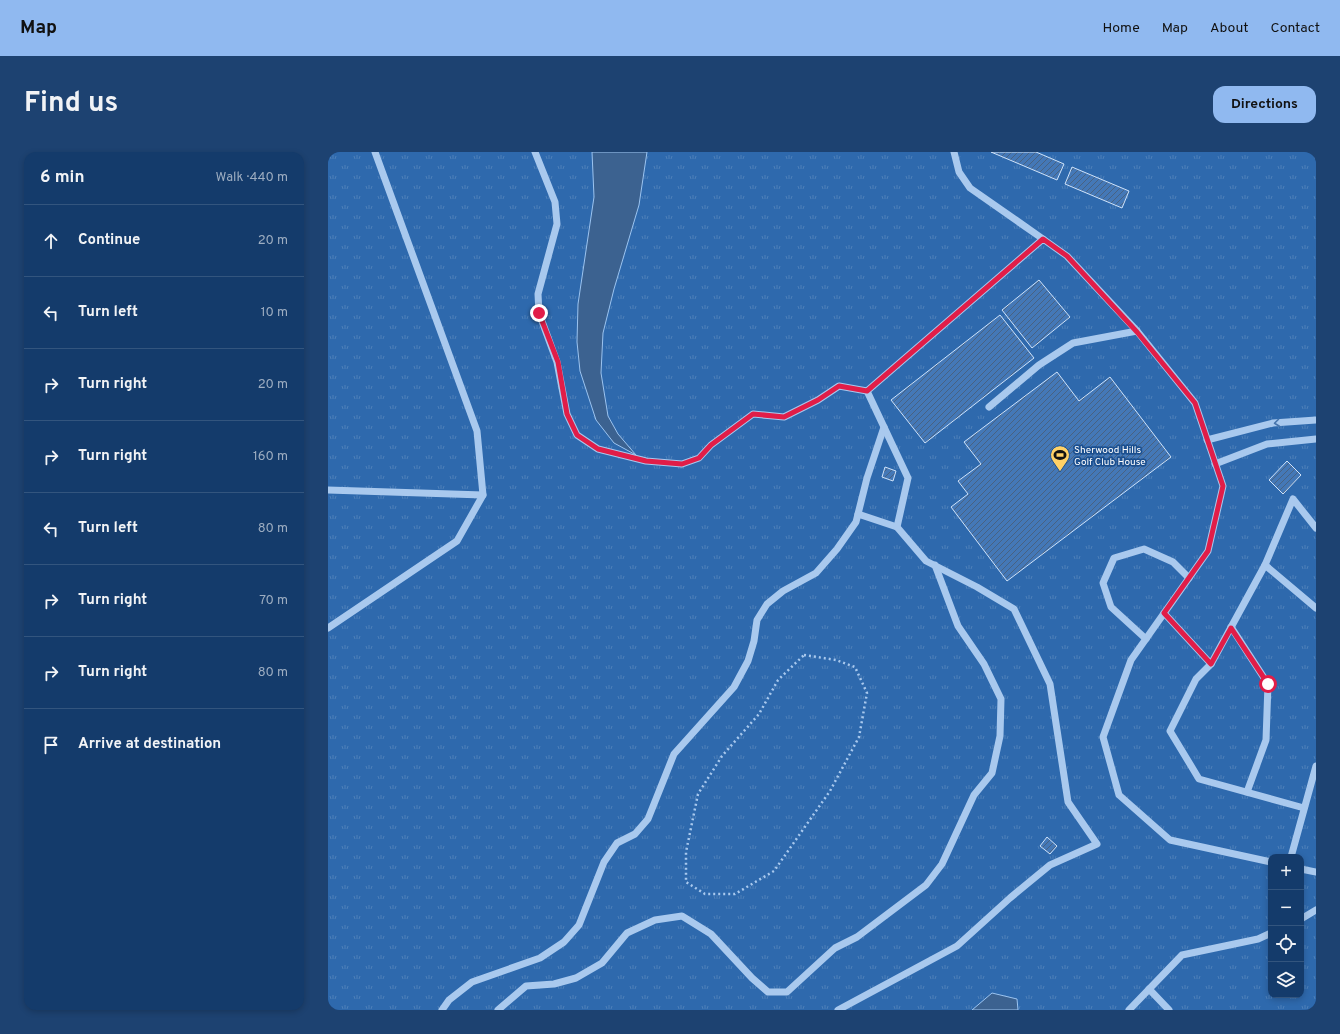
<!DOCTYPE html>
<html lang="en">
<head>
<meta charset="utf-8">
<style>
  :root { --surface:#143b6b; --page:#1d4271; --text:#f1f3f6; --muted:#9dadc1; --line:#33557e; --accent:#90b9f0 }
  body { margin:0; font-family:Overpass,sans-serif; background:var(--page); color:var(--text) }
  .controls { position:absolute; right:12px; bottom:12px; display:grid; overflow:hidden; border-radius:8px; box-shadow:0 2px 6px #0003 }
  .controls button { width:36px; height:36px; display:grid; place-items:center; padding:0; border:0; border-bottom:1px solid var(--line); background:var(--surface); color:var(--text); font:20px sans-serif }
  .stop { position:absolute; width:12px; height:12px; margin:-9px; border:3px solid #e11d48; border-radius:50%; background:#fff }
  .stop.end { background:#e11d48; border-color:#fff; box-shadow:0 1px 4px #0008 }
  .list { margin:0; padding:0; list-style:none }
  h2 { display:flex; justify-content:space-between; align-items:center; height:52px; margin:0; padding:0 16px; font-size:17px }
  h2 small { font-size:13px; font-weight:400; color:var(--muted) }
  .list li { display:grid; grid-template-columns:26px 1fr auto; gap:12px; align-items:center; box-sizing:border-box; height:72px; padding:0 16px; border-top:1px solid var(--line) }
  .list b { display:block; font-size:15px; white-space:nowrap }
  .list em { font-size:13px; font-style:normal; color:var(--muted) }
  .icon { flex:none; width:22px; height:22px; fill:none; stroke:currentColor; stroke-width:2; stroke-linecap:round; stroke-linejoin:round }
  .map { position:relative; flex:none; width:988px; height:858px; overflow:hidden; border-radius:12px }
  header { display:flex; align-items:center; gap:24px; box-sizing:border-box; height:56px; padding:0 20px; background:var(--accent); color:#111 }
  header strong { font-size:19px }
  nav { display:flex; gap:22px; margin-inline-start:auto; font-size:14px }
  .intro { display:flex; align-items:center; justify-content:space-between; box-sizing:border-box; height:96px; padding:0 24px }
  h1 { margin:0; font-size:28px }
  .button { padding:10px 18px; border-radius:12px; background:var(--accent); color:#111; font-size:14px; font-weight:700 }
  main { display:flex; gap:24px; padding:0 24px }
  aside { flex:1; background:var(--surface); border-radius:12px; box-shadow:0 2px 6px #0003 }
  .map>svg:first-child { display:block }
  .grass { fill:url(#grass-tufts); fill-rule:evenodd }
  .water { fill:#3c6290; stroke:#9cc4f0 }
  .building { fill:url(#building-hatch); stroke:#cfe3fa }
  .lines { fill:none; stroke-linecap:round; stroke-linejoin:round }
  .path { stroke:#a9c9ee; stroke-width:2.5; stroke-dasharray:2 3; stroke-linecap:butt }
  .minor { stroke:#a9c9ee; stroke-width:7 }
  .oneway { stroke:#4674ac }
  .route { stroke:#e11d48; stroke-width:5 }
  .labels { text-anchor:middle; stroke-width:3.5; stroke-linejoin:round; paint-order:stroke }
  .poi-label { font-size:10px; fill:#fff; stroke:#1b4f8f; text-anchor:start }
</style>
</head>
<body>
<header>
<strong>Map</strong>
<nav><a>Home</a><a>Map</a><a>About</a><a>Contact</a></nav>
</header>
<div class="intro"><h1>Find us</h1><a class="button">Directions</a></div>
<main>
<aside>
<h2>6 min<small>Walk · 440 m</small></h2>
<ul class="list">
<li><svg class="icon" aria-label="ahead" viewBox="0 0 24 24"><path d="M12 20V5M6 11l6-6 6 6"/></svg><div><b>Continue</b></div><em>20 m</em></li>
<li><svg class="icon" aria-label="left" viewBox="0 0 24 24"><path d="M17 20v-9H6M10 6l-5 5 5 5"/></svg><div><b>Turn left</b></div><em>10 m</em></li>
<li><svg class="icon" aria-label="right" viewBox="0 0 24 24"><path d="M7 20v-9h11M14 6l5 5-5 5"/></svg><div><b>Turn right</b></div><em>20 m</em></li>
<li><svg class="icon" aria-label="right" viewBox="0 0 24 24"><path d="M7 20v-9h11M14 6l5 5-5 5"/></svg><div><b>Turn right</b></div><em>160 m</em></li>
<li><svg class="icon" aria-label="left" viewBox="0 0 24 24"><path d="M17 20v-9H6M10 6l-5 5 5 5"/></svg><div><b>Turn left</b></div><em>80 m</em></li>
<li><svg class="icon" aria-label="right" viewBox="0 0 24 24"><path d="M7 20v-9h11M14 6l5 5-5 5"/></svg><div><b>Turn right</b></div><em>70 m</em></li>
<li><svg class="icon" aria-label="right" viewBox="0 0 24 24"><path d="M7 20v-9h11M14 6l5 5-5 5"/></svg><div><b>Turn right</b></div><em>80 m</em></li>
<li><svg class="icon" aria-label="arrive" viewBox="0 0 24 24"><path d="M6 21V4h12l-3 4 3 4H6"/></svg><div><b>Arrive at destination</b></div></li>
</ul>
</aside>
<div class="map">
<svg width="988" height="858" viewBox="0 0 988 858">
  <defs>
    <pattern id="grass-tufts" width="24" height="20" patternUnits="userSpaceOnUse"><rect width="24" height="20" fill="#2e69ad"/><path d="M3 7l-1-3M5 7V3M7 7l1-3M15 17l-1-3M17 17v-4M19 17l1-3" fill="none" stroke="#4d80b9"/></pattern>
    <pattern id="building-hatch" width="6" height="6" patternUnits="userSpaceOnUse"><rect width="6" height="6" fill="#4478b7"/><path d="M-1 1l2-2M0 6l6-6M5 7l2-2" fill="none" stroke="#486282"/></pattern>
  </defs>
  <rect width="100%" height="100%" fill="#1b4f8f"/>
  <path class="grass" d="M0 0H988V858H0ZM943 705H973V843H943Z"/>
  <g class="water">
    <path d="M264 0H319L311 53 286 137 275 181 273 221 280 264 290 282 308 303 286 291 268 268 252 219 249 190 250 152 266 45Z"/>
    <path d="M664 841 689 847 690 858H644Z"/>
  </g>
  <g class="building">
    <path d="M663 0H708L736 12 729 28Z"/>
    <path d="M744 15 801 39 794 56 737 32Z"/>
    <path d="M711 128 742 165 704 196 674 158Z"/>
    <path d="M672 163 706 206 597 291 563 248Z"/>
    <path d="M729 220 751 249 782 225 843 305 679 429 623 355 640 342 630 329 653 312 636 290Z"/>
    <path d="M959 309 973 323 955 342 941 328Z"/>
    <path d="M557 315 568 319 565 329 554 325Z"/>
    <path d="M719 685 729 694 722 702 712 694Z"/>
  </g>
  <g class="lines">
    <path class="path" d="M476 503 508 508 527 515 539 541 531 585 502 639 446 719 407 742H377L358 730V700L370 642 394 604 431 562 450 528Z"/>
    <g class="minor">
      <path d="M207 0 227 50 229 72 210 142 211 161 229 210 239 262 249 283 270 297 318 309 354 312 371 306 383 293 425 262 456 265 490 248 511 234 539 239"/>
      <path d="M626 0 631 20 642 36 715 87"/>
      <path d="M661 255 711 213 745 191 809 179"/>
      <path d="M879 288 945 271 988 268"/>
      <path d="M887 312 939 292 988 287"/>
      <path d="M0 338 155 343"/>
      <path d="M530 362 569 375"/>
      <path d="M937 413 988 456"/>
      <path d="M836 461 883 512"/>
      <path d="M903 475 940 532 938 588 919 640"/>
      <path d="M0 476 129 389 155 343 149 279 47 0"/>
      <path d="M818 487 783 455 775 431 786 406 816 397 845 410 861 426"/>
      <path d="M976 656 871 627 842 579 868 527 883 512 937 413 965 347 988 376"/>
      <path d="M963 705 988 614"/>
      <path d="M973 717 988 720"/>
      <path d="M973 767 988 758"/>
      <path d="M821 837 841 858"/>
      <path d="M114 858 121 848 144 830 212 806 236 790 251 773 276 710 289 691 307 682 320 667 346 602 406 535 420 509 426 489 429 468 439 452 455 439 488 421 509 397 528 370 539 326 556 275"/>
      <path d="M170 858 198 834 226 832 248 826 274 811 299 781 327 768 354 764 383 782 424 826 440 840H459L507 796 529 785 598 733 614 712 646 643 664 621 672 584 673 547 656 512 630 474 607 413"/>
      <path d="M510 858 629 794 682 746 722 713 769 692 740 650 722 532 686 457 649 435 598 409 569 375 580 326 539 239 715 87 739 104 809 179 867 251 895 334 880 399 803 508 775 585 791 643 842 688 943 710"/>
      <path d="M801 858 854 803 930 787 943 781"/>
    </g>
  </g>
  <defs><path id="oneway-chevron" d="M-2-3.5L2.5 0L-2 3.5" fill="none" stroke-width="1.6" stroke-linecap="round" stroke-linejoin="round"/></defs>
  <use class="oneway" href="#oneway-chevron" transform="translate(949 271) rotate(173)"/>
  <g class="lines">
    <path class="route" d="M211 161 230 210 239 262 249 283 270 297 318 309 354 312 371 306 383 293 425 262 456 265 490 248 511 234 539 239 715 87 739 104 809 180 867 251 895 334 880 399 836 461 883 512 903 476 940 532"/>
  </g>
  <defs>
    <symbol id="stadium-pin" viewBox="-11 -11 22 30"><path d="M0 17L-7.5 6A9.5 9.5 0 1 1 7.5 6Z" fill="#ffd166" stroke="#1b4f8f"/><path d="M0-5a6.5 5 0 1 0 0 10a6.5 5 0 1 0 0-10ZM-3.5-1.8h7v3.6h-7Z" fill="#111"/></symbol>
  </defs>
  <g fill-rule="evenodd">
    <use href="#stadium-pin" x="721" y="292" width="22" height="30"/>
  </g>
  <g class="labels">
    <g class="poi-label">
      <text x="746" y="301">Sherwood Hills<tspan x="746" dy="12">Golf Club House</tspan></text>
    </g>
  </g>
</svg>
<div class="controls">
<button>+</button>
<button>−</button>
<button><svg class="icon" aria-label="locate" viewBox="0 0 24 24"><circle cx="12" cy="12" r="6"/><path d="M12 2v4M12 18v4M2 12h4M18 12h4"/></svg></button>
<button><svg class="icon" aria-label="layers" viewBox="0 0 24 24"><path d="M12 4l9 5-9 5-9-5zM3 14l9 5 9-5"/></svg></button>
</div>
<div class="stop" style="left:940px;top:532px"></div>
<div class="stop end" style="left:211px;top:161px"></div>
</div>
</main>
</body>
</html>
